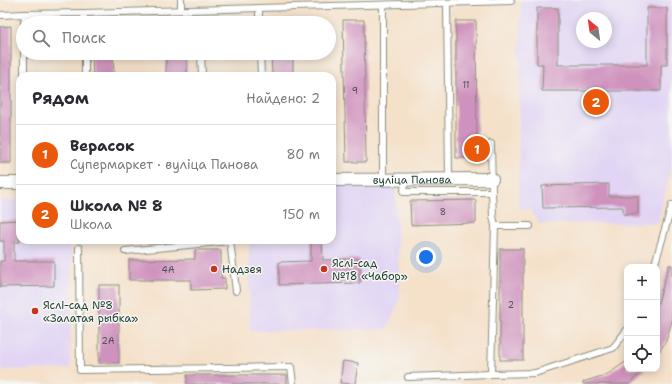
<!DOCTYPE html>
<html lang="ru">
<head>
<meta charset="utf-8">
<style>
  :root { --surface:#fff; --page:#f2f2f3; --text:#2b2b33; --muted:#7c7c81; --line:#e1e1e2; --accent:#ea580c }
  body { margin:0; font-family:"Shantell Sans",sans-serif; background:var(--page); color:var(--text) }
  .controls { position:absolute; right:12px; bottom:12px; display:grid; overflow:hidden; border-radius:8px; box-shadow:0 2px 10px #0003 }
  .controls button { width:36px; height:36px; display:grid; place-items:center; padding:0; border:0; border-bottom:1px solid var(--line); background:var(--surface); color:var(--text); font:20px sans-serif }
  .compass { position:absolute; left:576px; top:12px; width:36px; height:36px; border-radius:50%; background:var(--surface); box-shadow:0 2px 10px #0003; rotate:331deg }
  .you { position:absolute; left:426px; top:257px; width:14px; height:14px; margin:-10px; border:3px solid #fff; border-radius:50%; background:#1a73e8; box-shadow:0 0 0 6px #1a73e833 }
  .badge { display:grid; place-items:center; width:26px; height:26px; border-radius:50%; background:var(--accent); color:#fff; font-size:13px; font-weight:700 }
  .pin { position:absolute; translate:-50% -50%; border:2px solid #fff; box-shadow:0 1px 4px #0006 }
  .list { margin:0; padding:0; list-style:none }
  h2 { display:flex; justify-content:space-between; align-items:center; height:52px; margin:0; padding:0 16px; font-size:17px }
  h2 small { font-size:13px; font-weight:400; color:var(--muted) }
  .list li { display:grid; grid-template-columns:26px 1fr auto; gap:12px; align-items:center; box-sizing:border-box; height:60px; padding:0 16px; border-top:1px solid var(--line) }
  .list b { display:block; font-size:15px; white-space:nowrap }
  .list p { margin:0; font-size:13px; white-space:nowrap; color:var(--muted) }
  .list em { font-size:13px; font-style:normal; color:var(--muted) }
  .icon { flex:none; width:22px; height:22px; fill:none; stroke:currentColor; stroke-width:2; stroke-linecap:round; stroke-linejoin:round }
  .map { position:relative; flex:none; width:672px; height:384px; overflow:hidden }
  .search { position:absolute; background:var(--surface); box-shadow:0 2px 10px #0003; left:16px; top:16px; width:320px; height:44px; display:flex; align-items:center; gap:10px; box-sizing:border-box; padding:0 14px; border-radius:22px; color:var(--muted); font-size:15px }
  .panel { position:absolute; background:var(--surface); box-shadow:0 2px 10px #0003; left:16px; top:72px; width:320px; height:172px; border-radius:12px }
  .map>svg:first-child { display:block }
  .built { fill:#e1d4f4; fill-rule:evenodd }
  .building { fill:#cf91bd }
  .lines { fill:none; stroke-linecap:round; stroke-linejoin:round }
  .service-casing { stroke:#8a8f7f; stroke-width:8 }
  .minor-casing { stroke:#8a8f7f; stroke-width:14 }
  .service { stroke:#fff; stroke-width:6 }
  .minor { stroke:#fff; stroke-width:12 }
  .poi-dot { fill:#c8321e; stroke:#f6f6f2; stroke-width:1.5 }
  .labels { text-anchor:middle; stroke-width:3; stroke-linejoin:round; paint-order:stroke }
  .number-label { font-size:9px; fill:#4b5256 }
  .street-label { font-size:11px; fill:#1f3d34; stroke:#f6f6f2 }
  .poi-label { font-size:11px; fill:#1f3d34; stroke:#f6f6f2; text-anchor:start }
</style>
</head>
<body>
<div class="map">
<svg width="672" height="384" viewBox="0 0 672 384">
  <rect width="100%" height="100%" fill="#f6f6f2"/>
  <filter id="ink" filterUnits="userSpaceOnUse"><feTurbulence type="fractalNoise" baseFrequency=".025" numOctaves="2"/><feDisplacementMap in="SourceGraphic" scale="8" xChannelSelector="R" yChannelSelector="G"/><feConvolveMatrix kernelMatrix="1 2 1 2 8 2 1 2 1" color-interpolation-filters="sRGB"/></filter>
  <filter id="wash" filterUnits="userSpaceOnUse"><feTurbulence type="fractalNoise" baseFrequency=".012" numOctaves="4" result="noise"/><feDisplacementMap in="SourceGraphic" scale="16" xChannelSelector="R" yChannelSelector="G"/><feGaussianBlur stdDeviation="0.9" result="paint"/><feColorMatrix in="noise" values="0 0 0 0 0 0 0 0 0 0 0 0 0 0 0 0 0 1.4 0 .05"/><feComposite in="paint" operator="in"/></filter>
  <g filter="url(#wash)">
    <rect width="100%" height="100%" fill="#f5e1ca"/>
    <g class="built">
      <path d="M521 0H671L672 163 658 223 539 224 531 210 518 208ZM582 18H606V42H582Z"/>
      <path d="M395 184 400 298 387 329 250 331 249 240H332V185Z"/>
      <path d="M0 200H20V240H64L72 253 70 369 0 370Z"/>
    </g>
    <g id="blocks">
      <g class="building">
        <path d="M537 8H558V65H647V8H667V65H661V91H542L543 64H537Z"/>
        <path d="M343 20H364L366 162H346Z"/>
        <path d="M456 21H476L477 158H456Z"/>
        <path d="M11 26V163H0V27Z"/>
        <path d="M92 53H113L114 76H93Z"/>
        <rect x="166" y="53" width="21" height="23"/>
        <path d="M271 53H293V76H272Z"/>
        <path d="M609 184V196H638V214H623V207L543 208 542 186Z"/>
        <path d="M476 200V223L411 225 410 201Z"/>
        <path d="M20 220V242H14V261H54V286L0 287V261H4V241H0V221Z"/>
        <path d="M311 240H322L323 260 360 259V283L279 285V262L311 261Z"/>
        <rect x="500" y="249" width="23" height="111"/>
        <path d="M195 250H221V278H225V289L191 290V280H129V260L195 259Z"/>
        <path d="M669 265H672V321L666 341 657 355V306Z"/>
        <rect x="99" y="285" width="20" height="78"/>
        <path d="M343 361 358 363 355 384 340 383Z"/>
        <path d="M627 361V369H645L629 384H583V382L608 374Z"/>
        <rect x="187" y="375" width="100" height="9"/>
      </g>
    </g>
  </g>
  <g filter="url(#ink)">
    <use href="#blocks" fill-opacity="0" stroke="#8a8f7f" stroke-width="1"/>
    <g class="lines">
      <defs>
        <g id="service">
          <path d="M181 0V10"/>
          <path d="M447 3 449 179"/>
          <path d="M259 8V23"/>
          <path d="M84 13 511 1"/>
          <path d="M25 14 84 13V23"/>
          <path d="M0 15 25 14 24 23"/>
          <path d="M85 53V76"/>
          <path d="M201 53 202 76"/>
          <path d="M260 53 261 76"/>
          <path d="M24 76V53"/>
          <path d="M405 179 404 192H492L491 144"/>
          <path d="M383 180V5"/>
          <path d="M492 192 493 216 495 226 491 374 535 373 613 348 627 330"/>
          <path d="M495 226H530"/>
          <path d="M230 240 236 291"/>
          <path d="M79 248 80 370 291 367 293 384"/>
          <path d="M125 251 230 241"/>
          <path d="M654 267 672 205"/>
          <path d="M408 377 491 374"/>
        </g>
        <g id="minor">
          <path id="s1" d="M332 180 492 179"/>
          <path d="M0 183H20"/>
        </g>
      </defs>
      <use href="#service" class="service-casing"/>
      <use href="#minor" class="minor-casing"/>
      <use href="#service" class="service"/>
      <use href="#minor" class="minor"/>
    </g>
  </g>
  <g class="poi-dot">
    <circle cx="214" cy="269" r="4"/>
    <circle cx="324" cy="269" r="4"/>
    <circle cx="35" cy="311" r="4"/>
  </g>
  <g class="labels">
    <g class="number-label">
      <text x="466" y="88">11</text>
      <text x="355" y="94">9</text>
      <text x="443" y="215">8</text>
      <text x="168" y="273">4А</text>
      <text x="511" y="308">2</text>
      <text x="108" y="344">2А</text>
    </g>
    <g class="street-label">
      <text dy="4" stroke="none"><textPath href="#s1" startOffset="80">вуліца Панова</textPath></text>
    </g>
    <g class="poi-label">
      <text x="332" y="267">Яслі-сад<tspan x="332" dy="13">№18 «Чабор»</tspan></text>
      <text x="222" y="273">Надзея</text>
      <text x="43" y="309">Яслі-сад №8<tspan x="43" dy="13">«Залатая рыбка»</tspan></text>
    </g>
  </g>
</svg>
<div class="controls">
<button>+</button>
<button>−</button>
<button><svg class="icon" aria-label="locate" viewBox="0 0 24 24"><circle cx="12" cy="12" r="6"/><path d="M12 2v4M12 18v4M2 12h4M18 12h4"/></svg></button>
</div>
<svg class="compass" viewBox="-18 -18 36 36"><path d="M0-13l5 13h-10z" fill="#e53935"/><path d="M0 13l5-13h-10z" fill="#7c7c81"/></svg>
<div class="you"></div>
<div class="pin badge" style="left:477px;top:149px">1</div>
<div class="pin badge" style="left:596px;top:102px">2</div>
<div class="search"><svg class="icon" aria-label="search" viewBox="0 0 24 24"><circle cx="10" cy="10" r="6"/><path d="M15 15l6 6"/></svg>Поиск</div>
<section class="panel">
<h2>Рядом<small>Найдено: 2</small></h2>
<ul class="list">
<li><span class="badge">1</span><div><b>Верасок</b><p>Супермаркет · вуліца Панова</p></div><em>80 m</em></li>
<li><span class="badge">2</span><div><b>Школа № 8</b><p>Школа</p></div><em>150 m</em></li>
</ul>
</section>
</div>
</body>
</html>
